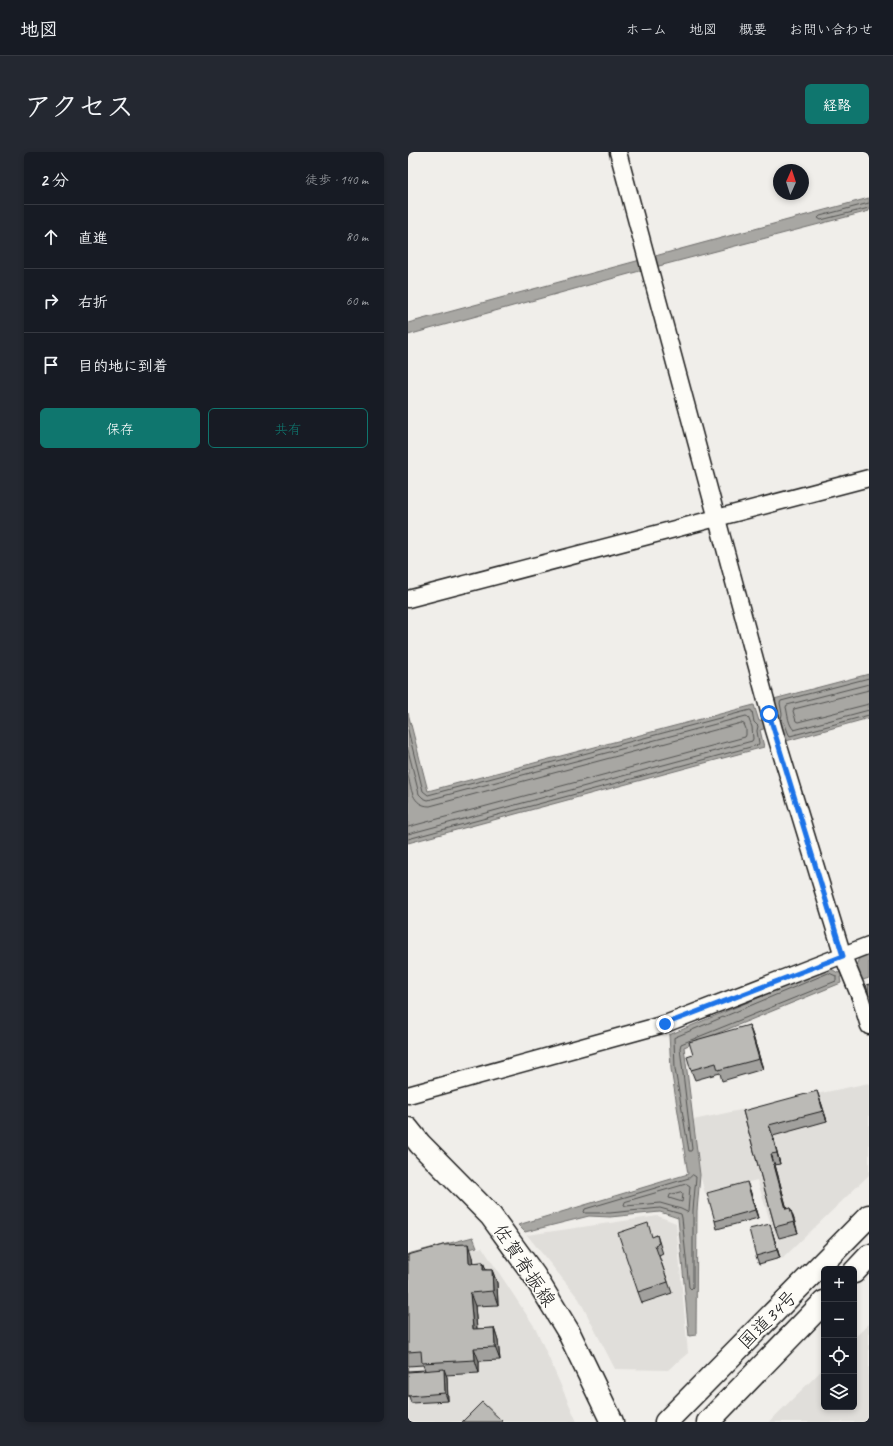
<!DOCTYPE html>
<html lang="ja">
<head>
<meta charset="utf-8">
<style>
  :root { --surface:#171b24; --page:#242831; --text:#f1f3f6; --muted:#9ea1a6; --line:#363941; --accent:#0f766e }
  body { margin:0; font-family:Caveat,"Klee One",sans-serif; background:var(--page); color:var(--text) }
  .controls { position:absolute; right:12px; bottom:12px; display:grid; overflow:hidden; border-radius:6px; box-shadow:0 2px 6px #0003 }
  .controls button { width:36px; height:36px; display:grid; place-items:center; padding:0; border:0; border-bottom:1px solid var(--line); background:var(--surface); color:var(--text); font:20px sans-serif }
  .compass { position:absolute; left:365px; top:12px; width:36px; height:36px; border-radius:50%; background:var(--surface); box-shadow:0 2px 6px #0003; rotate:3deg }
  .stop { position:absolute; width:12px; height:12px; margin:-9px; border:3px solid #1a73e8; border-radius:50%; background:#fff }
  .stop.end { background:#1a73e8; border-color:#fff; box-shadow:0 1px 4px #0008 }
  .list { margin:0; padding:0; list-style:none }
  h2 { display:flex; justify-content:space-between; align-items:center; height:52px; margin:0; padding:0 16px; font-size:17px }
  h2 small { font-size:13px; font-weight:400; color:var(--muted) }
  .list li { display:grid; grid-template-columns:26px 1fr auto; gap:12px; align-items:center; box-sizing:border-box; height:64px; padding:0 16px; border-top:1px solid var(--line) }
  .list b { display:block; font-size:15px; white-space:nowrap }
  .list em { font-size:13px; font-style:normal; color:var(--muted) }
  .actions { display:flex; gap:8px; padding:12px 16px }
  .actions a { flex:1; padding:9px 0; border:1px solid var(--accent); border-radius:6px; text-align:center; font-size:14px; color:var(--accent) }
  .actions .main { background:var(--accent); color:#fff }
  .icon { flex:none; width:22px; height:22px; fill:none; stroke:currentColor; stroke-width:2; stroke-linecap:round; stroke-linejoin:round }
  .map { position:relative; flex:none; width:461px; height:1270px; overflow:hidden; border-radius:6px }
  header { display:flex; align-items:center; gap:24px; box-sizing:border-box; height:56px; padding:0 20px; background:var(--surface); border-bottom:1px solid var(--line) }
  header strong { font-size:19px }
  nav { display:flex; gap:22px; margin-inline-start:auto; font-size:14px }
  .intro { display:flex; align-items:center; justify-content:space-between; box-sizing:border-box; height:96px; padding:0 24px }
  h1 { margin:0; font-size:28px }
  .button { padding:10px 18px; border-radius:6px; background:var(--accent); color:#fff; font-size:14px; font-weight:700 }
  main { display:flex; gap:24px; padding:0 24px }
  aside { flex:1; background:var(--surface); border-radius:6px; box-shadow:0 2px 6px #0003 }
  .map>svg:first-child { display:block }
  .built { fill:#e0deda }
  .water { fill:#a8a7a3; stroke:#706f6d }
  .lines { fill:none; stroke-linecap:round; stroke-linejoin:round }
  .shore { stroke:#545452; stroke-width:1 }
  .street-casing { stroke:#1c1c1c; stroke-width:19 }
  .primary-casing { stroke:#1c1c1c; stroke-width:25 }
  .highway-casing { stroke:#1c1c1c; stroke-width:25 }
  .street { stroke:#fdfcf7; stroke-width:16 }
  .primary { stroke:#fdfcf7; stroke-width:22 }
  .highway { stroke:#fdfcf7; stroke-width:22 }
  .wall { fill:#a1a09d; stroke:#1c1c1c }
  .shaded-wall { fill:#83827f; stroke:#1c1c1c }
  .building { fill:#bbbab6; stroke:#1c1c1c }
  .route { stroke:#1a73e8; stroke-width:5 }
  .labels { text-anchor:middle; stroke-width:3; stroke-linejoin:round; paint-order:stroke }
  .street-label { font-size:19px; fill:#1c1c1c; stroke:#fdfcf7 }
</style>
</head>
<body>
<header>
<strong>地図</strong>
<nav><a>ホーム</a><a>地図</a><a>概要</a><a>お問い合わせ</a></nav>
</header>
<div class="intro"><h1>アクセス</h1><a class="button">経路</a></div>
<main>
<aside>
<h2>2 分<small>徒歩 · 140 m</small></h2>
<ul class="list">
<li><svg class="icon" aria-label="ahead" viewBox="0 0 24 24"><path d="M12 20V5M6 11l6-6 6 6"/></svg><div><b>直進</b></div><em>80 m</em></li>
<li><svg class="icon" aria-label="right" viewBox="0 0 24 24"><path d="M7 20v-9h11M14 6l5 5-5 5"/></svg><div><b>右折</b></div><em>60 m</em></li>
<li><svg class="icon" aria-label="arrive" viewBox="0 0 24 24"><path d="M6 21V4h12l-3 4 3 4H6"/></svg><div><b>目的地に到着</b></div></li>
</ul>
<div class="actions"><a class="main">保存</a><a>共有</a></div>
</aside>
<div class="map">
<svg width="461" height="1270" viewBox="0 0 461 1270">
  <rect width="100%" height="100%" fill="#f0eeea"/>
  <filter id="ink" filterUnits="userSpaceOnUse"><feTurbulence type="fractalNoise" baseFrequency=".025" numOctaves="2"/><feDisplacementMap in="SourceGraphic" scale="8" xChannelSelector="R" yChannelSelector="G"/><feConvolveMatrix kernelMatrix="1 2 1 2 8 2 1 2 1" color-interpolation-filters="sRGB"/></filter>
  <g filter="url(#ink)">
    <g class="built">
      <path d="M461 931V1023L374 1107 349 1028 297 1041 292 1023 285 968Z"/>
      <path d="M250 1064 268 1071 280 1201 260 1218 207 1217 171 1147 119 1083Z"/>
      <path d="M74 1095 128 1177 169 1270H0V1116Z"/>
      <path d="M461 1172V1270H361L416 1216V1255H446V1186Z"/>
    </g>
    <g class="water">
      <path d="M461 46V59L228 120 0 183V171Z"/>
      <path d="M461 522V566L378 589 373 572 352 578 356 595 0 691V561L20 639 346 553 351 569 371 563 366 547Z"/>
      <path d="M461 799V826L455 828 450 822 432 825 433 831 276 895 292 1023 289 1059 288 1183 281 1184 270 1066 252 1060 202 1065 181 1064 117 1080 110 1073 280 1022 263 917 261 883 422 816 430 821 448 815 452 802Z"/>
      <path d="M65 1085 69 1095 0 1114V1102Z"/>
    </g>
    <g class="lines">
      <g class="shore">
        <path d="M461 51 412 64 410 66 413 68 461 56"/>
        <path d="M461 526 373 549 372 551 374 562 373 567C379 572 378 579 382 584L461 563"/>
        <path d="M461 532 379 553 378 555C380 563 380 572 386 578L461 558"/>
        <path d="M461 538 386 557 385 559 388 569 390 570 461 552"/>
        <path d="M0 578 15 639 20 643 342 558 344 559 346 570 350 574 349 579 351 591 350 593 0 687"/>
        <path d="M0 598 11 642 15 646 20 648 338 564 340 565 344 575 345 587 344 589 0 682"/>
        <path d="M0 623C3 636 4 654 22 654L333 571 336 572 338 577V583L337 585 0 675"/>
        <path d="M421 821 428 824V829L273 892 272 896 284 997 283 999H281L267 917 266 886Z"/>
        <path d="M285 1023 288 1025 285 1058V1135L283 1137 281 1135 274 1066 273 1062 252 1056 202 1061H177L176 1060 177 1057 281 1026Z"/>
        <path d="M279 1032 282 1034 280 1059 279 1060 273 1057 252 1051 218 1054 216 1053 217 1050Z"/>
        <path d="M273 1040 275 1042 274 1050 261 1046 262 1043Z"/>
      </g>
      <defs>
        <g id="street">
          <path d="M210 0 366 578 435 804 452 845 461 874"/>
          <path d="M0 447 461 326"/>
          <path d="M0 943 257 872 461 793"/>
        </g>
        <path id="primary" d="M0 977 12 992 83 1064 126 1123 160 1179 204 1270"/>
        <g id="highway">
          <path d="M446 1120 461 1104"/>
          <path d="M258 1270 461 1064"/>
          <path d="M300 1270 416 1150"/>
        </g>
      </defs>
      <use href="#street" class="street-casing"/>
      <use href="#primary" class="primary-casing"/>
      <use href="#highway" class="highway-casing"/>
      <use href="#street" class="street"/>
      <use href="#primary" class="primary"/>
      <use href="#highway" class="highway"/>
    </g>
    <g class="wall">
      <path d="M341 873 345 884 355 917 314 929 312 921 287 928 283 918 285 903Z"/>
      <path d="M413 950 419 969 365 984 372 1012 367 1013 379 1057 382 1056 390 1081 371 1086 367 1075 335 959Z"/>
      <path d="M342 1038 350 1066 309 1077 307 1069Z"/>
      <path d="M364 1079 372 1106 351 1112 348 1104Z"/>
      <path d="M249 1083 255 1102 251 1104 264 1141 234 1151 230 1140 245 1085Z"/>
      <path d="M0 1103 64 1105 65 1111 75 1110 78 1118H84L89 1131 90 1153 67 1154 69 1177 86 1176 90 1189 92 1208 71 1209V1221L38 1223 39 1225 40 1249 3 1251 1 1244H0V1215V1219L17 1218 15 1213 0 1214Z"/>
    </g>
    <g class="shaded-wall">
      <path d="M341 873 345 884 355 917 351 907Z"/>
      <path d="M409 939 413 950 419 969 415 959Z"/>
      <path d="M361 973 365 984 372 1012 369 1001Z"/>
      <path d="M363 1002 367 1013 382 1068 378 1057Z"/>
      <path d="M339 1030 342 1038 350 1066 347 1058Z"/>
      <path d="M382 1056 386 1067 390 1081 386 1070Z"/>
      <path d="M362 1072 364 1079 372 1106 369 1098Z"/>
      <path d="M60 1092 64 1105 66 1124 61 1111Z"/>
      <path d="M75 1110 80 1123 75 1118Z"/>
      <path d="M84 1118 89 1131 90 1153 85 1139Z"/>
      <path d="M62 1141 67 1154 70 1190 65 1177Z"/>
      <path d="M86 1176 90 1189 92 1208 87 1195Z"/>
      <path d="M66 1196 71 1209V1221L67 1208Z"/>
      <path d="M36 1217 39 1225 40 1249 37 1241Z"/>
    </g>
    <g class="building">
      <path d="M461 832V844L458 833Z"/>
      <path d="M341 873 351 907 310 918 308 911 283 918 279 905 285 903 281 890Z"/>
      <path d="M409 939 415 959 361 973 369 1001 363 1002 378 1057 382 1056 386 1070 367 1075 335 959Z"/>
      <path d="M339 1030 347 1058 307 1069 299 1041Z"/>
      <path d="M240 1071 244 1085 249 1083 251 1091 247 1093 260 1130 230 1140 210 1081Z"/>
      <path d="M362 1072 369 1098 348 1104 341 1077Z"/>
      <path d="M60 1092 61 1111 75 1110V1118H84L85 1139 62 1141 65 1177 86 1176 87 1195 66 1196 67 1208 14 1211 13 1199 0 1200V1103L35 1093Z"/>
      <path d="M36 1217 37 1241 0 1244V1220Z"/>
      <path d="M74 1250 94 1269 93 1270H54Z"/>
    </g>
  </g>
  <g class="lines" filter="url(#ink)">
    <path class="route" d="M257 872 435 804 361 562"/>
  </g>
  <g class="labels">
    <g class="street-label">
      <text transform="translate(117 1113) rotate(56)" y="7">佐賀脊振線</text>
      <text transform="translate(359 1167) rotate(-45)" y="7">国道34号</text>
    </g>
  </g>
</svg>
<div class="controls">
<button>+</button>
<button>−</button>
<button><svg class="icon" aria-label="locate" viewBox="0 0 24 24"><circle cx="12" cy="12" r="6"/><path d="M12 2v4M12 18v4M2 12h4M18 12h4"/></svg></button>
<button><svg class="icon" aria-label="layers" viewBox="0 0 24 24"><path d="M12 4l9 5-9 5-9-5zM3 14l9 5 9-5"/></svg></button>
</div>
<svg class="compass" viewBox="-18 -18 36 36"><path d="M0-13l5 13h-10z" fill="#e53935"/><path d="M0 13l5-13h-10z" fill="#9ea1a6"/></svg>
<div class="stop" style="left:361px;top:562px"></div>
<div class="stop end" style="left:257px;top:872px"></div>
</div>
</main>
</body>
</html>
